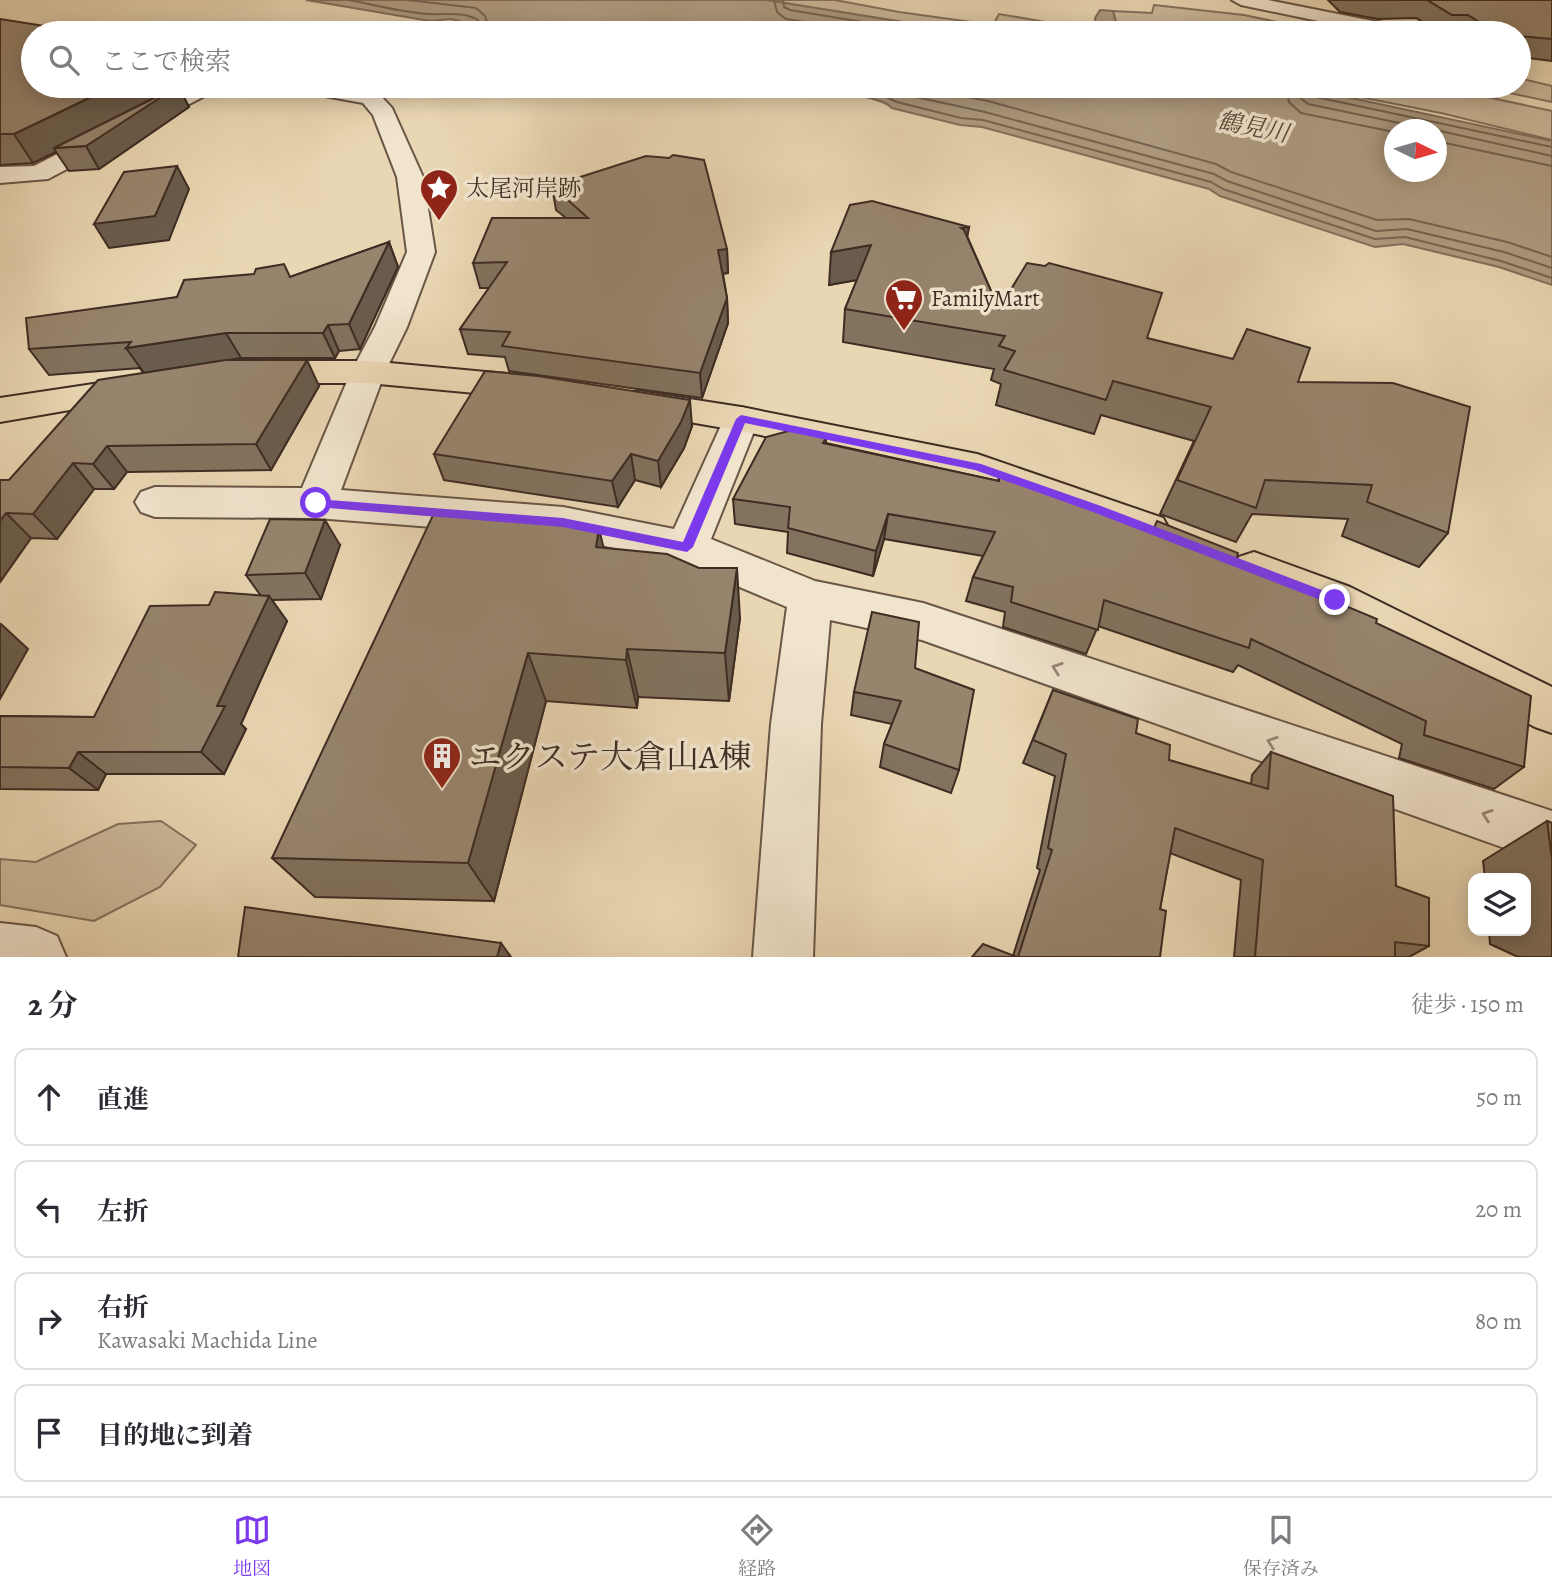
<!DOCTYPE html>
<html lang="ja">
<head>
<meta charset="utf-8">
<style>
  :root { --surface:#fff; --page:#f7f7f7; --text:#2b2b33; --muted:#7c7c81; --line:#e1e1e2; --accent:#7c3aed }
  body { margin:0; font-family:Alegreya,"Noto Serif JP",serif; background:var(--page); color:var(--text) }
  .controls { position:absolute; right:21px; bottom:21px; display:grid; overflow:hidden; border-radius:14px; box-shadow:0 4px 18px #0003 }
  .controls button { width:63px; height:63px; display:grid; place-items:center; padding:0; border:0; border-bottom:2px solid var(--line); background:var(--surface); color:var(--text); font:35px sans-serif }
  .compass { position:absolute; left:1384px; top:119px; width:63px; height:63px; border-radius:50%; background:var(--surface); box-shadow:0 4px 18px #0003; rotate:95deg }
  .stop { position:absolute; width:21px; height:21px; margin:-16px; border:5px solid #7c3aed; border-radius:50%; background:#fff }
  .stop.end { background:#7c3aed; border-color:#fff; box-shadow:0 2px 7px #0008 }
  .list { margin:0; padding:0; list-style:none }
  h2 { display:flex; justify-content:space-between; align-items:center; height:91px; margin:0; padding:0 28px; font-size:30px }
  h2 small { font-size:23px; font-weight:400; color:var(--muted) }
  .list li { display:grid; grid-template-columns:46px 1fr auto; gap:21px; align-items:center; box-sizing:border-box; height:98px; margin:0 14px 14px; padding:0 14px; border:2px solid var(--line); border-radius:14px }
  .list b { display:block; font-size:26px; white-space:nowrap }
  .list p { margin:0; font-size:23px; white-space:nowrap; color:var(--muted) }
  .list em { font-size:23px; font-style:normal; color:var(--muted) }
  .icon { flex:none; width:38px; height:38px; fill:none; stroke:currentColor; stroke-width:2; stroke-linecap:round; stroke-linejoin:round }
  .map { position:relative; flex:none; width:1552px; height:957px; overflow:hidden }
  .search { position:absolute; background:var(--surface); box-shadow:0 4px 18px #0003; left:21px; right:21px; top:21px; height:77px; display:flex; align-items:center; gap:18px; box-sizing:border-box; padding:0 24px; border-radius:38px; color:var(--muted); font-size:26px }
  .sheet { height:539px; background:var(--surface) }
  nav { display:flex; justify-content:space-around; align-items:center; box-sizing:border-box; height:98px; border-top:2px solid var(--line); background:var(--surface); font-size:19px; color:var(--muted) }
  nav a { display:grid; justify-items:center; gap:4px }
  nav .on { color:var(--accent) }
  .map>svg:first-child { display:block }
  .green { fill:#ccb99a; stroke:#85725e; stroke-width:2 }
  .water { fill:#af9c81; stroke:#826f5b; stroke-width:2; fill-rule:evenodd }
  .lines { fill:none; stroke-linecap:round; stroke-linejoin:round }
  .shore { stroke:#766452; stroke-width:2 }
  .minor-casing { stroke:#695647; stroke-width:4 }
  .major-casing { stroke:#3e2c23; stroke-width:4 }
  .minor { fill:#f1e4cd; fill-rule:evenodd }
  .major { fill:#e9d6b2; fill-rule:evenodd }
  .wall { fill:#82725e; stroke:#3e2c23; stroke-width:2 }
  .shaded-wall { fill:#6a5c4c; stroke:#3e2c23; stroke-width:2 }
  .building { fill:#97846d; stroke:#3e2c23; stroke-width:2 }
  .oneway { stroke:#988878 }
  .route { fill:#7c3aed }
  .labels { text-anchor:middle; stroke-width:7; stroke-linejoin:round; paint-order:stroke }
  .far-poi-label { font-size:23px; fill:#3e2c23; stroke:#f1e4cd; text-anchor:start }
  .far-water-label { font-size:24px; font-style:italic; fill:#5a483a; stroke:#f1e4cd }
  .near-poi-label { font-size:33px; fill:#3e2c23; stroke:#f1e4cd; text-anchor:start }
</style>
</head>
<body>
<div class="map">
<svg width="1552" height="957" viewBox="0 0 1552 957">
  <rect width="100%" height="100%" fill="#e9d6b2"/>
  <filter id="stains"><feTurbulence type="fractalNoise" baseFrequency=".00286" numOctaves="4"/><feColorMatrix values="0 0 0 0 .2 0 0 0 0 .09 0 0 0 0 .02 0 0 0 .5 -.17"/></filter>
  <radialGradient id="worn" r=".72"><stop offset=".6" stop-color="#630" stop-opacity="0"/><stop offset="1" stop-color="#630" stop-opacity=".3"/></radialGradient>
  <g class="green">
    <path d="M766 0H835L899 12 993 25 999 14 1052 23V33H971Z"/>
    <path d="M1154 5 1244 15 1330 33H1182L1116 23 1113 11 1152 13Z"/>
    <path d="M1519 78 1552 86V102L1477 86H1519Z"/>
    <path d="M1304 86H1436L1552 111V140L1441 113Z"/>
    <path d="M161 821 196 845 160 887 94 921 0 905V859L36 862 118 824Z"/>
  </g>
  <g class="water">
    <path d="M306 0H766L971 33H490L466 28 474 25 451 19 430 21Z"/>
    <path d="M1100 10 1113 11 1119 33H1096L1095 18Z"/>
    <path d="M769 86H1296L1552 141V285L1499 267 1403 244 1375 247 1220 196 1209 189 982 127 960 125 892 108C877 91 796 91 769 86ZM1394 130H1436V172H1394Z"/>
  </g>
  <g class="lines">
    <g class="shore">
      <path d="M349 0C375 5 404 13 430 14 448 15 462 11 478 20L482 33"/>
      <path d="M408 0 476 8 485 16 491 33"/>
      <path d="M774 0 777 12 786 19 875 33"/>
      <path d="M783 0 784 7 790 10 929 33"/>
      <path d="M829 86 874 91 897 102 961 118 983 120 1211 182 1223 189 1375 239 1405 237 1501 261 1552 278"/>
      <path d="M886 86 902 94 985 112 1214 174 1227 181 1376 231 1407 229 1504 252 1552 268"/>
      <path d="M912 86 988 101 1216 164 1231 172 1377 220 1409 219 1507 242 1552 257"/>
      <path d="M1286 86 1289 102 1301 113 1394 132"/>
      <path d="M1296 86 1298 96 1308 104 1433 130"/>
      <path d="M1305 86 1306 92 1311 96 1552 147"/>
      <path d="M1436 130 1552 156"/>
      <path d="M1436 141 1552 166"/>
    </g>
    <defs>
      <g id="minor">
        <path d="M1232 0H1268L1403 27 1413 33H1376L1241 5Z"/>
        <path d="M190 86H217L214 91 48 179 0 183V167L34 166Z"/>
        <path d="M294 86H339L370 91 378 93 392 108 423 177 435 252 407 327 385 372 341 490 563 507 674 529 728 410 741 407 754 410 759 419 711 539 815 581 923 603 1552 811V865L922 640 830 620 821 724 813 957H753L771 724 787 607 680 562 563 537 316 518 155 517 141 512 135 502 141 492 155 487 302 488 351 372 375 327 407 252 397 177 373 115 363 103 297 91Z"/>
        <path d="M0 923 36 927 57 936 66 957H0Z"/>
      </g>
      <g id="major">
        <path d="M262 361H368L530 376 542 379 547 387 542 395 530 398 368 383H262L250 380 245 372 250 364Z"/>
        <path d="M133 378 145 381 150 389 145 397 0 422V398Z"/>
        <path d="M638 391 741 407 977 454 1163 518 1169 529 1163 540 1149 544 971 479 741 431 626 411 620 403 626 395Z"/>
        <path d="M1254 552 1350 587 1552 687V733L1535 727 1320 613 1239 581 1233 569 1239 557Z"/>
      </g>
    </defs>
    <use href="#minor" class="minor-casing"/>
    <use href="#major" class="major-casing"/>
    <use href="#minor" class="minor"/>
    <use href="#major" class="major"/>
  </g>
  <g class="wall">
    <path d="M1328 0H1552V61L1519 57V33H1440L1416 18 1378 19 1340 12Z"/>
    <path d="M0 19 182 87 179 88 189 107 99 169 69 171 56 152 33 163 0 165Z"/>
    <path d="M552 186 727 249 728 273 723 274 727 298 728 323 702 398 509 371 505 357 468 354 460 329 489 288H480L473 263 566 218 556 210Z"/>
    <path d="M969 227 967 236 999 309 1147 338 1298 382 1448 533 1419 567 1342 536 1348 519 1252 514 1236 542 1160 514 1194 441 1101 415 1094 434 996 405 1001 384 991 380 994 369 843 342 845 309 857 280 829 285Z"/>
    <path d="M389 242 398 267 360 349 339 351 335 358H241L230 360 319 386 271 470 127 472 114 489H94L57 539 31 538 0 582 9 480 143 373 140 368 49 375 29 349 177 297 290 277Z"/>
    <path d="M692 426 684 448 661 487 635 480 618 507 444 480 434 454Z"/>
    <path d="M826 438V443L998 481 999 477 1236 560 1376 623 1524 767 1494 789 1399 758 1402 744 1238 665 1233 672 1098 626 1086 654 1003 627 1005 612 966 601 973 577 983 556 884 539 873 576 787 553 788 532 735 524 733 499Z"/>
    <path d="M599 529 603 547 740 618 729 701 638 697 637 708 546 701 494 901 315 897 272 858Z"/>
    <path d="M340 545 321 599 272 600 287 621 241 724 246 729 224 774H106L98 790 0 789V716L94 717 209 605 261 596 246 575Z"/>
    <path d="M915 668 959 770 951 793 880 767 884 744 892 724 851 715 854 692Z"/>
    <path d="M1053 690 1136 733 1169 760 1251 784 1252 775 1271 752 1396 886 1429 946 1409 957H1234L1241 880 1170 853 1160 909V957H972L1013 956 1040 870 1037 868 1055 776 1023 763Z"/>
    <path d="M1547 821 1552 823V957H1518L1490 944 1489 931H1526V878H1485L1483 861Z"/>
  </g>
  <g class="shaded-wall">
    <path d="M114 86H183L179 88 189 107 99 169 86 146 54 148 56 152 33 163 14 134Z"/>
    <path d="M177 166 189 189 169 240 109 248 94 224Z"/>
    <path d="M969 227 963 259 961 228Z"/>
    <path d="M389 242 398 267 360 349 349 324Z"/>
    <path d="M871 245 868 278 829 285 831 252Z"/>
    <path d="M727 249 728 273 720 274 718 250Z"/>
    <path d="M727 298 728 323 702 398 700 373Z"/>
    <path d="M328 325 339 351 335 358 323 333Z"/>
    <path d="M226 333 241 358 144 373 126 348Z"/>
    <path d="M307 360 319 386 271 470 256 444Z"/>
    <path d="M690 400 692 426 684 448 661 487 658 461Z"/>
    <path d="M107 446 127 472 114 489 93 464Z"/>
    <path d="M631 454 635 480 618 507 612 481Z"/>
    <path d="M73 463 94 489 57 539 33 514Z"/>
    <path d="M6 513 31 538 0 582V521Z"/>
    <path d="M888 514 884 539 873 576 876 551Z"/>
    <path d="M325 520 340 545 321 599 305 573Z"/>
    <path d="M599 529 611 579 596 547Z"/>
    <path d="M737 568 740 618 729 701 725 653Z"/>
    <path d="M269 596 287 621 241 724 246 729 224 774 201 752 217 706Z"/>
    <path d="M1 624 28 649 0 699V625Z"/>
    <path d="M627 649 638 697 637 708 626 660Z"/>
    <path d="M528 653 546 701 494 901 468 863Z"/>
    <path d="M78 752 106 774 98 790 69 768Z"/>
    <path d="M501 943 511 957H497Z"/>
  </g>
  <g class="building">
    <path d="M1427 0H1552V39L1519 36V33H1503L1497 29H1490L1468 15H1452Z"/>
    <path d="M0 19 89 33H33V86H114L14 134H0Z"/>
    <path d="M178 86 86 146 54 148Z"/>
    <path d="M673 155 704 160 727 249 718 250 727 298 700 373 502 346 510 332 460 329 507 262 473 263 492 218H588L552 186 646 156 669 158Z"/>
    <path d="M177 166 155 216 94 224 124 172Z"/>
    <path d="M872 201 969 227 961 228 964 230 999 309 1027 263 1045 266 1049 263 1162 293 1147 338 1233 359 1247 329 1310 348 1298 382 1393 383 1470 407 1448 533 1367 502 1372 485 1265 480 1256 508 1177 480 1211 407 1113 381 1106 400 1004 370 1015 351 999 346 1005 336 845 309 871 245 831 252 850 205Z"/>
    <path d="M389 242 349 324 328 325 323 333H226L126 348 131 342 29 349 26 318 177 297 184 280 254 274 256 269 284 264 290 277Z"/>
    <path d="M226 360H307L256 444 107 446 93 464 73 463 33 514 6 513 0 521V480H9L98 380Z"/>
    <path d="M485 371 538 376 690 400 681 422 658 461 631 454 612 481 434 454Z"/>
    <path d="M792 430 826 438 823 443 999 481V477L1154 528 1157 521 1238 553 1236 560 1377 619 1376 623 1531 696 1524 767 1424 735 1426 721 1251 639 1249 648 1104 600 1098 630 1011 602 1013 587 973 577 995 532 888 514 876 551 788 528 790 507 733 499 766 437Z"/>
    <path d="M434 513 599 529 596 547 667 554 699 568H737L725 653 627 649 626 660 528 653 468 863 272 858Z"/>
    <path d="M270 519 325 520 305 573 246 575Z"/>
    <path d="M215 592 269 596 217 706H225L201 752H78L69 768 0 767V716L94 717 150 606 209 605Z"/>
    <path d="M872 612 919 622 915 668 974 690 959 770 884 744 901 701 854 692Z"/>
    <path d="M1053 690 1138 719 1136 733 1170 745 1169 760 1268 789 1271 752 1393 796 1396 886 1429 898V946L1395 942V957H1255L1263 860 1175 828 1160 909 1166 911 1160 957H1018L1052 850 1048 848 1066 754 1033 740Z"/>
    <path d="M1547 821 1552 823V859Z"/>
    <path d="M245 907 501 943 497 957H238Z"/>
    <path d="M983 944 1017 957H972Z"/>
  </g>
  <defs><path id="oneway-chevron" d="M-2-3.5L2.5 0L-2 3.5" fill="none" stroke-width="1.6" stroke-linecap="round" stroke-linejoin="round" transform="scale(1.75)"/></defs>
  <g class="oneway">
    <use href="#oneway-chevron" transform="translate(1057 668) rotate(-161)"/>
    <use href="#oneway-chevron" transform="translate(1272 742) rotate(-161)"/>
    <use href="#oneway-chevron" transform="translate(1487 815) rotate(-161)"/>
  </g>
  <path class="route" d="M741 415 981 464 1101 506 1340 597 1342 600 1335 606 1331 604 1093 512 975 470 745 423 693 547 687 552 563 527 316 507 310 503 316 499 563 518 683 542 736 419Z"/>
  <defs>
    <symbol id="sight-pin" viewBox="-11 -11 22 30"><path d="M0 17L-7.5 6A9.5 9.5 0 1 1 7.5 6Z" fill="#8f2418" stroke="#f1e4cd"/><path d="M0-6L1.8-2.2L6-1.7L2.9 1.2L3.7 5.4L0 3.3L-3.7 5.4L-2.9 1.2L-6-1.7L-1.8-2.2Z" fill="#fff"/></symbol>
    <symbol id="supermarket-pin" viewBox="-11 -11 22 30"><path d="M0 17L-7.5 6A9.5 9.5 0 1 1 7.5 6Z" fill="#8f2418" stroke="#f1e4cd"/><path d="M-6-5.5h2.5l.6 2H6L4.5 2H-2.5L-4.4-4H-6ZM-1.5 3.2a1.3 1.3 0 1 0 .1 0ZM3 3.2a1.3 1.3 0 1 0 .1 0Z" fill="#fff"/></symbol>
    <symbol id="building-pin" viewBox="-11 -11 22 30"><path d="M0 17L-7.5 6A9.5 9.5 0 1 1 7.5 6Z" fill="#8f2418" stroke="#f1e4cd"/><path d="M-4-6H4V6H1V3H-1V6H-4ZM-2.5-4.3h1.7v1.8h-1.7ZM.8-4.3h1.7v1.8H.8ZM-2.5-1h1.7V.8h-1.7ZM.8-1h1.7V.8H.8Z" fill="#fff"/></symbol>
  </defs>
  <g fill-rule="evenodd">
    <use href="#sight-pin" x="417" y="166" width="44" height="60"/>
    <use href="#supermarket-pin" x="882" y="276" width="44" height="60"/>
    <use href="#building-pin" x="420" y="734" width="44" height="60"/>
  </g>
  <g class="labels">
    <g class="far-poi-label">
      <text x="466" y="196">太尾河岸跡</text>
      <text x="931" y="306">FamilyMart</text>
    </g>
    <g class="far-water-label">
      <text transform="translate(1253 127) rotate(11)" y="8">鶴見川</text>
    </g>
    <g class="near-poi-label">
      <text x="469" y="768">エクステ大倉山A棟</text>
    </g>
  </g>
  <rect width="100%" height="100%" filter="url(#stains)"/>
  <rect width="100%" height="100%" fill="url(#worn)"/>
</svg>
<div class="controls">
<button><svg class="icon" aria-label="layers" viewBox="0 0 24 24"><path d="M12 4l9 5-9 5-9-5zM3 14l9 5 9-5"/></svg></button>
</div>
<svg class="compass" viewBox="-18 -18 36 36"><path d="M0-13l5 13h-10z" fill="#e53935"/><path d="M0 13l5-13h-10z" fill="#7c7c81"/></svg>
<div class="stop" style="left:316px;top:503px"></div>
<div class="stop end" style="left:1335px;top:600px"></div>
<div class="search"><svg class="icon" aria-label="search" viewBox="0 0 24 24"><circle cx="10" cy="10" r="6"/><path d="M15 15l6 6"/></svg>ここで検索</div>
</div>
<section class="sheet">
<h2>2 分<small>徒歩 · 150 m</small></h2>
<ul class="list">
<li><svg class="icon" aria-label="ahead" viewBox="0 0 24 24"><path d="M12 20V5M6 11l6-6 6 6"/></svg><div><b>直進</b></div><em>50 m</em></li>
<li><svg class="icon" aria-label="left" viewBox="0 0 24 24"><path d="M17 20v-9H6M10 6l-5 5 5 5"/></svg><div><b>左折</b></div><em>20 m</em></li>
<li><svg class="icon" aria-label="right" viewBox="0 0 24 24"><path d="M7 20v-9h11M14 6l5 5-5 5"/></svg><div><b>右折</b><p>Kawasaki Machida Line</p></div><em>80 m</em></li>
<li><svg class="icon" aria-label="arrive" viewBox="0 0 24 24"><path d="M6 21V4h12l-3 4 3 4H6"/></svg><div><b>目的地に到着</b></div></li>
</ul>
</section>
<nav>
<a class="on"><svg class="icon" aria-label="map" viewBox="0 0 24 24"><path d="M3 6l6-2 6 2 6-2v14l-6 2-6-2-6 2zM9 4v14M15 6v14"/></svg>地図</a>
<a><svg class="icon" aria-label="directions" viewBox="0 0 24 24"><path d="M12 3l9 9-9 9-9-9zM9 14v-3h6M13 9l2 2-2 2"/></svg>経路</a>
<a><svg class="icon" aria-label="saved" viewBox="0 0 24 24"><path d="M7 4h10v16l-5-4-5 4z"/></svg>保存済み</a>
</nav>
</body>
</html>
